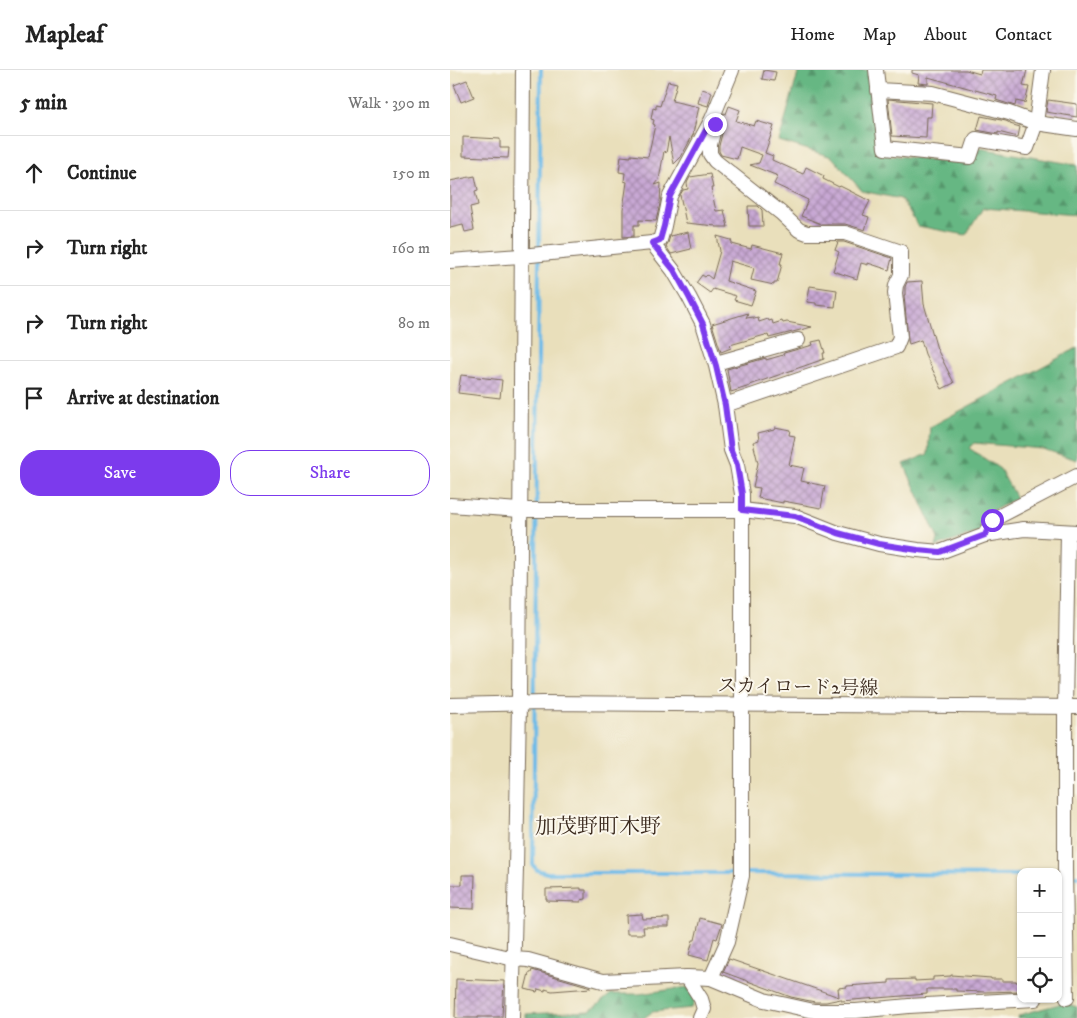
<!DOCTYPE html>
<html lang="en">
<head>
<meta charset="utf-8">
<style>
  :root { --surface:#fff; --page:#f6f6f6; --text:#222; --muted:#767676; --line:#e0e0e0; --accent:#7c3aed }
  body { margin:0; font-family:"IM FELL DW Pica","Noto Serif JP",serif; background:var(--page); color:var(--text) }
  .controls { position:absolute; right:15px; bottom:15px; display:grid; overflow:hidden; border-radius:10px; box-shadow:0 1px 4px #0004 }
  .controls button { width:45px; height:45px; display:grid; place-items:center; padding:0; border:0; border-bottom:1px solid var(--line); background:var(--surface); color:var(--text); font:25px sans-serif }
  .stop { position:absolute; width:15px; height:15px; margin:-11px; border:4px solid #7c3aed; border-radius:50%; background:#fff }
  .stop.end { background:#7c3aed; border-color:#fff; box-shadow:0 1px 5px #0008 }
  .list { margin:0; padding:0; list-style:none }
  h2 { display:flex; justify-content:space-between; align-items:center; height:65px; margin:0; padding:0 20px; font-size:21px }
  h2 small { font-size:16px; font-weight:400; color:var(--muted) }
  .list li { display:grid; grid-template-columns:32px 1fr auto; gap:15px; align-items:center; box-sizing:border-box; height:75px; padding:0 20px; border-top:1px solid var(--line) }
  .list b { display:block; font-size:19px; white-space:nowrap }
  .list em { font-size:16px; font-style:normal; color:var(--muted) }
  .actions { display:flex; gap:10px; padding:15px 20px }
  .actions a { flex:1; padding:11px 0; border:1px solid var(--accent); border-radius:20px; text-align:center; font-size:18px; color:var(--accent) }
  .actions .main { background:var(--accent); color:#fff }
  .icon { flex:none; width:28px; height:28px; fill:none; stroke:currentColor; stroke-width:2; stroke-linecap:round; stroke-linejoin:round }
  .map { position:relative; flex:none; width:627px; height:948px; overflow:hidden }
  header { display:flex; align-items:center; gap:30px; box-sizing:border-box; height:70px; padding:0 25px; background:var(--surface); border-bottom:1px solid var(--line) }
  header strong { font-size:24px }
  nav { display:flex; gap:28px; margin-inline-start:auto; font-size:18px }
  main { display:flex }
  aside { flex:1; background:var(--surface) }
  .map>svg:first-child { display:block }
  .forest { fill:url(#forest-firs); stroke:#507050 }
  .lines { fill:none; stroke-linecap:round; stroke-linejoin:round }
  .stream { stroke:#6ebbe8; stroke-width:4 }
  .building { fill:url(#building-cross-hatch) }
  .minor-casing { stroke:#786955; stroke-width:16 }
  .minor { stroke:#fff; stroke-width:14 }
  .route { stroke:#7c3aed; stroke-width:6 }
  .labels { text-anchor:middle; stroke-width:4; stroke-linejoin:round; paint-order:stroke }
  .street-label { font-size:19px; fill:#3b2a1e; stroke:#fbf7ec }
  .quarter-label { font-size:21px; fill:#3b2a1e; stroke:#fbf7ec }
</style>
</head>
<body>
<header>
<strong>Mapleaf</strong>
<nav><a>Home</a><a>Map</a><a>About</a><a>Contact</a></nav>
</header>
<main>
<aside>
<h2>5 min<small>Walk · 390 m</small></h2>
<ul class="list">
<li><svg class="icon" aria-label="ahead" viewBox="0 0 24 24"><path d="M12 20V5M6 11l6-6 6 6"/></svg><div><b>Continue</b></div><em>150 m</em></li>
<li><svg class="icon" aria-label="right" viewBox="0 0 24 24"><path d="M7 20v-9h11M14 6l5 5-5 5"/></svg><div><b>Turn right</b></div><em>160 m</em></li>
<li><svg class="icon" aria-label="right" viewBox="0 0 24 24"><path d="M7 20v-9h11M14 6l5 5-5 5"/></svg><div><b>Turn right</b></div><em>80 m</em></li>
<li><svg class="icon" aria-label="arrive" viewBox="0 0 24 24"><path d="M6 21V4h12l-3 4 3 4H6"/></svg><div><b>Arrive at destination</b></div></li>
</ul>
<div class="actions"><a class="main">Save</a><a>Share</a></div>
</aside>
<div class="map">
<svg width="627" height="948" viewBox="0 0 627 948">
  <defs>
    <pattern id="forest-firs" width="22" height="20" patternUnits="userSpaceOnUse" patternTransform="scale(1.25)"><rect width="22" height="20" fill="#66b783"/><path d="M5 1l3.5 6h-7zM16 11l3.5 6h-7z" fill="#55956b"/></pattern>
    <pattern id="building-cross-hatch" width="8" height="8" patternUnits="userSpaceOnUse" patternTransform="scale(1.25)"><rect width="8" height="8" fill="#c8a8d4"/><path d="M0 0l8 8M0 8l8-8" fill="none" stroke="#a489ab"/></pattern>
  </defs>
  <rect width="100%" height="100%" fill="#fbf7ec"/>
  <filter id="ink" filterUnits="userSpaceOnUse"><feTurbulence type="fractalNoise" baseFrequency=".02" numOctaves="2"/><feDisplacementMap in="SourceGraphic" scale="10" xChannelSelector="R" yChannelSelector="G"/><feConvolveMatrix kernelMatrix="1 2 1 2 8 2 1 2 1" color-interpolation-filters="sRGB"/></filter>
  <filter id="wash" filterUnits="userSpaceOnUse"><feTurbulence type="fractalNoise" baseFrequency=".0096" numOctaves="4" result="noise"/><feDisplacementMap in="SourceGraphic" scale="20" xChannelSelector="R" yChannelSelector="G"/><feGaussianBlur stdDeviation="1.12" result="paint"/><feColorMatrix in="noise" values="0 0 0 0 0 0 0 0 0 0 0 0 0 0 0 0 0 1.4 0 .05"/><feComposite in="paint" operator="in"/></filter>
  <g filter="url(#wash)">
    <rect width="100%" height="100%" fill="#e9dfbb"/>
    <g class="forest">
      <path d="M349 0H420L429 84 521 94 529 78 627 95V145L533 138 516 165 468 156 451 129 412 121 382 87 329 71Z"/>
      <path d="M627 278V390L593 379 524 373 519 378 550 399 566 428 536 445 532 461 486 477 488 469 454 394 478 384 480 357Z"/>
      <path d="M238 917 245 930 242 938 202 942 194 948H76V944L140 941 161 924H189Z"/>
      <path d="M613 933 627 937V948H568L569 945Z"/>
    </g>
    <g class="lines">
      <g class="stream">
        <path d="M89 181 91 0"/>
        <path d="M89 188 83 795 87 800 97 803H289"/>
        <path d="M296 803 571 805"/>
        <path d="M617 806H627"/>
      </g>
    </g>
    <g id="blocks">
      <g class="building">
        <path d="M314 0 326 2 324 11 312 9Z"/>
        <path d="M462 0H516L530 4 531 0H577L573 16 579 17 575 33 566 31 565 36 546 30 547 26 478 7V14L468 13 469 5 462 3Z"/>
        <path d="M17 10 24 27 11 32 4 15Z"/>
        <path d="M218 11 227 13 222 31 249 37 243 63H244L231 87 224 94 219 67 216 83 214 81 209 110 205 115 211 113 210 134 206 151 189 150V155H184V166L173 167V139L177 112 174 111 175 103 169 102 171 86 181 87V85L198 87 205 55 203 54 204 50 201 49 203 38 206 39V35L210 36Z"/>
        <path d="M252 19 262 22 258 36 248 33Z"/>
        <path d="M438 29 482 33 481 47H477L476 68 442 66Z"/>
        <path d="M598 30 627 34V47L596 42Z"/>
        <path d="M279 36 290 40 286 51 304 56 306 51 324 56 315 83 323 86 322 90 353 104 356 97 374 106 373 109 389 117 390 116 420 131 413 145 419 147 415 160 395 154H371L351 146 358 130 324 114 328 106 300 95 309 93 312 85 290 77 287 89 271 85 269 81V76L274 56 272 48 274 43 276 44Z"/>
        <path d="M531 46 556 51 560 53V54L570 57 568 67 548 62V64L527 60Z"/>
        <path d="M13 67 50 69V78H59L58 88 13 86Z"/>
        <path d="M260 104 263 118H261L266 141 274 140 278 157H266V156L236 153 230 125 233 120 238 119 237 113 240 107Z"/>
        <path d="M25 106 28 120 25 121 28 135 20 137 24 160 15 162 13 155 0 158V111Z"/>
        <path d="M298 136H308L312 140 313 156H299Z"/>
        <path d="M238 162 241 179 221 184 216 176 218 173 220 166Z"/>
        <path d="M267 166 281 170 282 174 301 179 302 175 333 183 330 194H332L327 213H324V215L301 210 304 198 280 191 276 211 306 221 301 235 284 230 286 226 263 219 260 223 246 213 252 205 255 207 257 205 262 209 270 181Z"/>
        <path d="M388 172H394L442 188 439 200 418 193V195L411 193 407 209 383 201 389 182 385 180Z"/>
        <path d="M472 211 474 234 487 279 504 313 492 319 475 284 471 270 459 274 458 270 454 225H455V217L457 212Z"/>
        <path d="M360 216 387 220 385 237 366 235V233L357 232Z"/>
        <path d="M298 243 296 248 304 247V249L308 248 309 252 318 249 319 251 322 250 323 254 332 251 333 253 337 252 362 257 319 268 318 265 316 266 315 265 280 275 281 278 271 282 262 254Z"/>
        <path d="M371 270 375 283H373L374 289 300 315V316L281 322 277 299 316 288V290L333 285 334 283 363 275 362 272Z"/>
        <path d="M11 305 52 310 50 328 8 323Z"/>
        <path d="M325 357 340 360 339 365 345 366 339 395 354 398 351 411 375 416 371 438 333 431V433L308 428 310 418 303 417 308 393 303 372 309 370 308 363 324 359Z"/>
        <path d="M12 805H25L24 839 0 838V815H12Z"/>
        <path d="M131 818V820H136V829L131 830V832L97 831V829H96V819Z"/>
        <path d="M192 844 193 849 219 848V857H193L194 864H177L176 845Z"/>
        <path d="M250 848 272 854 267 869 264 868 258 890 239 885 243 870H245Z"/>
        <path d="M279 889 389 927 388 918 397 917V916L439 913V910L465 909V911L483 910V907L501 906V905L541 908V909H552V911H566V912H571V921L535 922 506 921V919H477V924L391 931V929L376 932H365L341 927 273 902Z"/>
        <path d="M82 900 141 917V918L102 921 95 919V921L88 919 87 922 75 919 79 903H81Z"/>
        <path d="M6 909 54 911 52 947H28V948H5Z"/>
      </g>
    </g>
  </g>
  <g filter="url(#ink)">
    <use href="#blocks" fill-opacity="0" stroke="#786955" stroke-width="1"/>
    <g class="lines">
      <defs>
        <g id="minor">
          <path d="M426 0 435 78 520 87 526 69 577 78 586 53 593 0"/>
          <path d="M428 20 483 23 559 43 586 53 627 59"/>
          <path d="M262 49 265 54 260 75V84L265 91 331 143 349 160 357 163H395L451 182V205L446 215 445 223 450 267 446 277 275 335"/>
          <path d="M202 173 223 200 239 227 253 254 266 296 275 335 281 380 287 395 292 424V806L277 872 261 908"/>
          <path d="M0 191 71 186 202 173 210 170 214 156 220 126 262 49 282 0"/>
          <path d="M266 293 348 270"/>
          <path d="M0 435 69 440H292L345 446 388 463 429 474 468 480 490 482 535 465 574 459 627 462"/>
          <path d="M535 465 542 450 627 406"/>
          <path d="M0 635 93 633 627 637"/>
          <path d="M0 874 64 889 78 890 153 911 237 907 261 908 314 930 364 941H406L459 936 585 929"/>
          <path d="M237 907 251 929 254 939 250 948"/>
          <path d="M617 928 615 800V638L618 462"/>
          <path d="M62 948 66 798 69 634 73 0"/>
        </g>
      </defs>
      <use href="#minor" class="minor-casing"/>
      <use href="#minor" class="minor"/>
    </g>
  </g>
  <g class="lines" filter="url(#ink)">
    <path class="route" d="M265 54 262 49 220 126 214 156 210 170 202 173 224 200 239 227 253 254 266 296 275 335 281 380 287 395 292 424V440L345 446 388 463 429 474 468 480 490 482 535 465 542 450"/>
  </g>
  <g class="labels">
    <g class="street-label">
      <text transform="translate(348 616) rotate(1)" y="7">スカイロード2号線</text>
    </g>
    <g class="quarter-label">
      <text x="148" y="763">加茂野町木野</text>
    </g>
  </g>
</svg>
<div class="controls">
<button>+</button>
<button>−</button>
<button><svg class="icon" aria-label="locate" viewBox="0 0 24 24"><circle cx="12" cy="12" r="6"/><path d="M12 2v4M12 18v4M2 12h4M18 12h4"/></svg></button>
</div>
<div class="stop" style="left:542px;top:450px"></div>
<div class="stop end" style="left:265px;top:54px"></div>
</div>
</main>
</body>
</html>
